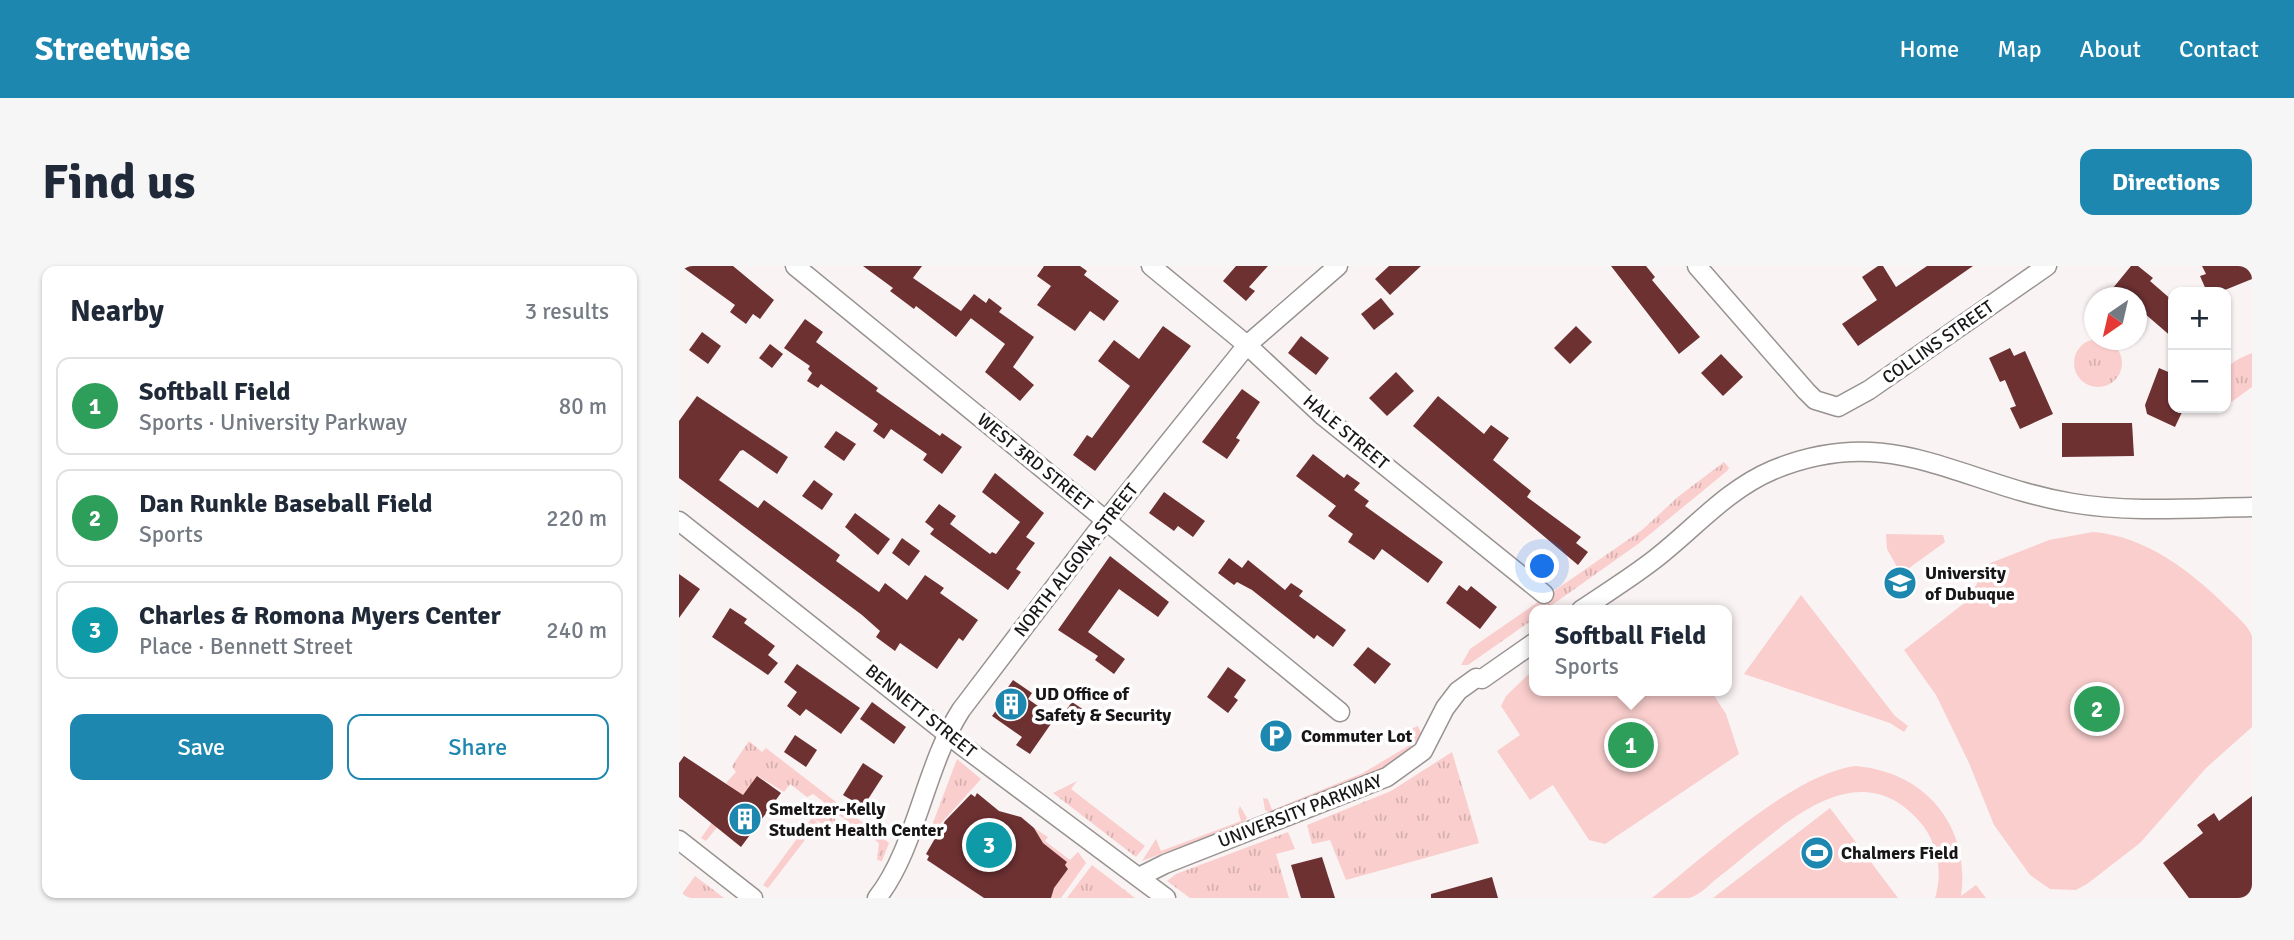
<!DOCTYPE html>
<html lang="en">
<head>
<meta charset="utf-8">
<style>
  :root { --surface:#fff; --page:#f6f6f7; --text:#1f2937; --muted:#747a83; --line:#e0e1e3; --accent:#1e87af }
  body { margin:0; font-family:Signika,sans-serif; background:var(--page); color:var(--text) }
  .controls { position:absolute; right:21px; top:21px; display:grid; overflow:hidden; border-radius:14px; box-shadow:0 2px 5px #0004 }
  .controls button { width:63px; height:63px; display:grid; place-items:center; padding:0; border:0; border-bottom:2px solid var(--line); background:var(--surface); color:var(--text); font:35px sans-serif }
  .compass { position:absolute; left:1405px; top:21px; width:63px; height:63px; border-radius:50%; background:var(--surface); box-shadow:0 2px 5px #0004; rotate:214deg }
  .you { position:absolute; left:864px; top:301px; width:24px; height:24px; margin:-18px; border:5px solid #fff; border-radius:50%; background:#1a73e8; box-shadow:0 0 0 10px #1a73e833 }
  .badge { display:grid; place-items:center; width:46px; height:46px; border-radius:50%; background:var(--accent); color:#fff; font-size:23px; font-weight:700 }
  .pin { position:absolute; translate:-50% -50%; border:4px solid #fff; box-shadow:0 2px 7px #0006 }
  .popup { position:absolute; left:850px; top:339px; width:203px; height:91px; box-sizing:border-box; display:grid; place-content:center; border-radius:14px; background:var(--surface); filter:drop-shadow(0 2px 5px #0005); font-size:23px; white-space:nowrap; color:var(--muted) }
  .popup b { font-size:26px; color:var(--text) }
  .popup::after { content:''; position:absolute; left:50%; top:100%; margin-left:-14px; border:14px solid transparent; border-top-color:var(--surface) }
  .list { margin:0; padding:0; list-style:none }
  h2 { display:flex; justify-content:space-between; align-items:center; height:91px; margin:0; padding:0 28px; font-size:30px }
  h2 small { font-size:23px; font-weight:400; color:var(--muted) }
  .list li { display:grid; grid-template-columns:46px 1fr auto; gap:21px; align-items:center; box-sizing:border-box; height:98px; margin:0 14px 14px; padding:0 14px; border:2px solid var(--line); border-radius:14px }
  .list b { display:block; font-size:26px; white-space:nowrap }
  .list p { margin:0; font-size:23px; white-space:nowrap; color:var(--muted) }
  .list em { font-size:23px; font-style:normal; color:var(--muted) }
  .actions { display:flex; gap:14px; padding:21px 28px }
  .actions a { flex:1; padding:16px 0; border:2px solid var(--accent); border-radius:14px; text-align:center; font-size:24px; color:var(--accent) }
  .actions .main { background:var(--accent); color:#fff }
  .map { position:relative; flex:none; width:1573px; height:632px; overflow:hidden; border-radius:14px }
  header { display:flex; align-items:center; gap:42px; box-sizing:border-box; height:98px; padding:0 35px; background:var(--accent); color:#fff }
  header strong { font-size:33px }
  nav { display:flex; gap:38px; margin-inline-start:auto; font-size:24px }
  .intro { display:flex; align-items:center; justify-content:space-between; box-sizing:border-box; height:168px; padding:0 42px }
  h1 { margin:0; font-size:49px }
  .button { padding:18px 32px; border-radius:14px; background:var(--accent); color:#fff; font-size:24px; font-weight:700 }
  main { display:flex; gap:42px; padding:0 42px }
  aside { flex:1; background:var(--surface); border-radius:14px; box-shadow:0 2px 5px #0004 }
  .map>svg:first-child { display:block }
  .grass { fill:url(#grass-tufts) }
  .garden { fill:#f9cecd }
  .building { fill:#6d3132 }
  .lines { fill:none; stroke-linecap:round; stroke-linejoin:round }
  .minor-casing { stroke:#989291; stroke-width:21 }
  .minor { stroke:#fff; stroke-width:18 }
  .labels { text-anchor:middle; stroke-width:7; stroke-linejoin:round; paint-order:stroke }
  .street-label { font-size:18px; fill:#181616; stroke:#fff }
  .poi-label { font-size:18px; font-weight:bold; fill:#181616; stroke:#fff; text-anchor:start }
</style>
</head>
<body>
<header>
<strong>Streetwise</strong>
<nav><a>Home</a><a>Map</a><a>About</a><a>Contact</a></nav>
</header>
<div class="intro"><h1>Find us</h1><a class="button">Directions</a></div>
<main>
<aside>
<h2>Nearby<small>3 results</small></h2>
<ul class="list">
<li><span class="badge" style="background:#2e9e5b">1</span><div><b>Softball Field</b><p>Sports · University Parkway</p></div><em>80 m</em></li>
<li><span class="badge" style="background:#2e9e5b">2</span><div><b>Dan Runkle Baseball Field</b><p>Sports</p></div><em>220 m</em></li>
<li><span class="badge" style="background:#0f9aa8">3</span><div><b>Charles &amp; Romona Myers Center</b><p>Place · Bennett Street</p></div><em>240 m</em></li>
</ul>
<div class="actions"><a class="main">Save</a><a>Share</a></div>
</aside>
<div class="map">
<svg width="1573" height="632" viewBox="0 0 1573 632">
  <defs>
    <pattern id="grass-tufts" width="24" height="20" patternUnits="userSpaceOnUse" patternTransform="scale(1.75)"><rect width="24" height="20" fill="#f9cecd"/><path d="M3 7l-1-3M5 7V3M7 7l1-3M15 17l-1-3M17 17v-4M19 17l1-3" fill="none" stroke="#d5b0af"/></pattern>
  </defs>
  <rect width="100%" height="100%" fill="#faf3f3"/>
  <g class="grass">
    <circle cx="1419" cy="97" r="24"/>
    <path d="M1573 87V121L1547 140C1547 107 1539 100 1573 87Z"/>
    <path d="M1045 196 1050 202 1048 205 959 278 866 344H856V352L789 399H782L791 383 963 264 1000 230Z"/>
    <path d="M70 475 83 486 87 482 210 577 203 595 198 594 200 577 180 563 179 574 169 568 170 556 157 547 155 564 133 552 145 536 134 528 128 531 111 518 105 526 79 510 27 575 22 572 56 524 47 517 57 506 53 500Z"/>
    <path d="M773 486 800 577 667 614 651 574 633 578 628 559 712 525Z"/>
    <path d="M278 493 302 513 256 564 252 562Z"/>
    <path d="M398 515 392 523 466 580 457 591 374 527Z"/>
    <path d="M609 566 616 583 597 588 610 632H511L488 615 497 608Z"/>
    <path d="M413 599 456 632H388Z"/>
    <path d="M16 610 45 632H0Z"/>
  </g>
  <g class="garden">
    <path d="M1414 266C1466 270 1512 305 1548 341 1556 349 1569 359 1573 370 1573 384 1573 442 1573 461L1527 502 1461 577 1408 618 1397 624 1371 623 1351 609 1315 559 1290 497 1257 429 1225 384 1288 335 1309 298 1370 274Z"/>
    <path d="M1207 268 1264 269 1266 276 1222 308 1208 283Z"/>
    <path d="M1122 329 1216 450 1229 460 1225 466 1211 457 1065 408Z"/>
    <path d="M856 402V425H1032L1047 448 1060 488 926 578 910 574 874 519 851 534 818 485 841 469 822 440 827 430Z"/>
    <path d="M739 460 742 467C729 507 638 530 601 544L592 547 586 544 584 532 589 533 593 544 684 507 736 476 729 464Z"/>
    <path d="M1177 500C1247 506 1292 561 1282 630L1297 619 1307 632H1256C1264 606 1259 577 1241 556 1175 480 1096 568 1041 610 1032 617 1020 630 1010 632 999 632 984 632 973 632 1024 592 1115 507 1177 500Z"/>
    <path d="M561 540 568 552 564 558 463 595 477 573 482 585 562 555 559 545Z"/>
    <path d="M1151 542 1219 632H1034Z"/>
    <path d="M133 552 139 557 89 622 84 619Z"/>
    <path d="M355 562 369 571 366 575 391 594 399 586 407 597 382 632H371L375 622 389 603 386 599 388 596 364 577Z"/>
  </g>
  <g class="building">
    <path d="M2 0H54L95 34 81 53 74 48 67 58 51 46 56 39Z"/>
    <path d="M184 0H243L234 12 282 45 295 28 307 37 310 32 323 42 320 46 355 71 334 101 355 119 341 135 306 106 326 78 289 50 292 52 277 71 237 40 235 43 211 25 214 22Z"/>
    <path d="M365 0H401L408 5 405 9 440 35 425 55 411 45 396 65 358 39 372 20 358 10Z"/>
    <path d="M557 0H589L570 21 576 25 567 35 544 15Z"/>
    <path d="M710 0H742L711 29 696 13Z"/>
    <path d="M932 0H967L976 11 973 14 1021 71 1000 88Z"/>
    <path d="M1199 0H1204L1217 21 1248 0H1294L1179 80 1163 58 1198 34 1183 11Z"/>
    <path d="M1452 0H1459L1474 12 1471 15 1494 35V72L1458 41V32H1446L1434 22Z"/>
    <path d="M1523 0H1573V13L1541 26H1528L1521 10 1527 8Z"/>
    <path d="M702 32 715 48 695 64 682 48Z"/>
    <path d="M126 53 144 66 137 76 199 122 197 125 261 170 263 167 283 181 263 208 244 194 248 188 212 163 205 173 194 165 199 158 142 118 139 122 128 115 133 107 129 103 131 100 105 82Z"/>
    <path d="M484 60 512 80 416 205 394 189 408 169 413 172 451 120 419 95 435 74 460 93Z"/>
    <path d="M897 60 913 76 891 98 875 82Z"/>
    <path d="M23 66 42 80 29 98 10 84Z"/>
    <path d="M622 70 650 92 637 109 609 87Z"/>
    <path d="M91 78 104 88 93 102 80 92Z"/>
    <path d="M1331 82 1335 90 1346 85 1374 148 1341 163 1331 142 1337 140 1326 114 1321 116 1310 92Z"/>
    <path d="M1042 88 1064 111 1044 130 1022 107Z"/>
    <path d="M1480 102 1494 108V142L1504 144 1496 161 1468 148 1466 139Z"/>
    <path d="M717 106 735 125 708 150 690 132Z"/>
    <path d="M563 123 581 136 557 172 561 174 548 193 523 176Z"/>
    <path d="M18 130 109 191 98 208 64 184 61 185 40 214 79 242 85 234 161 289 157 295 200 326 206 317 228 334 246 309 265 322 261 327 299 354 284 375 280 372 258 403 221 377 216 385 197 371 201 365 183 349 0 212V155Z"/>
    <path d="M759 130 805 168 812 159 830 172 814 194 852 225 848 231 902 271 897 277 909 286 899 299 734 160Z"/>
    <path d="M1383 157H1453L1455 190 1383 191Z"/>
    <path d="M157 165 177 178 165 195 145 181Z"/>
    <path d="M634 188 665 212 668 208 681 217 675 224 690 235 686 240 764 296 749 317 703 283 695 294 669 276 674 268 649 250 657 240 617 210Z"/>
    <path d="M316 207 365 247 347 271 356 277 337 303 342 306 329 324 251 268 255 263 246 256 260 238 277 250 271 258 311 288 313 286 317 288 341 256 303 226Z"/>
    <path d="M135 214 154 228 143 244 123 230Z"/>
    <path d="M485 226 526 255 514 271 499 260 495 265 470 247Z"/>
    <path d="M176 247 211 273 199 289 166 261Z"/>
    <path d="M223 272 241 285 230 300 213 287Z"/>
    <path d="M431 290 490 336 479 351 440 323 409 366 446 393 435 408 416 394 419 390 379 364Z"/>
    <path d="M550 292 563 302 569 294 606 324 612 317 624 325 620 330 667 364 654 381 638 369 635 373 573 324 558 316 555 319 539 307Z"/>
    <path d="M0 308 21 323 0 352Z"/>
    <path d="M780 319 788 325 792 320 818 341 801 363 767 337Z"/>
    <path d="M51 342 68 353 65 357 96 380 89 389 99 397 89 409 33 371Z"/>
    <path d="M689 381 712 398 696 418 674 399Z"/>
    <path d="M118 398 181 442 162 468 127 443 121 450 108 440 118 426 105 416Z"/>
    <path d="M549 401 567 414 555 431 559 434 549 447 528 431Z"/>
    <path d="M334 414 353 427 349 433 376 452 351 488 337 479 343 471 313 450 321 439 318 437Z"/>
    <path d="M193 436 227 461 215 478 181 453Z"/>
    <path d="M393 436 405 444 395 458 383 450Z"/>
    <path d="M116 469 138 484 127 501 105 486Z"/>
    <path d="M5 490 64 529 78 510 102 527 62 581 0 531V497Z"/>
    <path d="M184 497 204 510 184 541 164 529Z"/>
    <path d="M298 527 320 545 342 551 355 562 364 577 388 596 386 599 389 603 375 622 372 632H305L248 594 250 590 247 588 266 555 292 528 296 531Z"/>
    <path d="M1573 530V632H1510L1484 597 1524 567 1518 559 1535 547 1540 555Z"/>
    <path d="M643 591 656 632H622L612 599Z"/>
    <path d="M813 611 819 632H752V628Z"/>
  </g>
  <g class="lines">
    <defs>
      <g id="minor">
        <path d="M116 0 661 446"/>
        <path d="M472 0 568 79 643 149 865 328"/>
        <path d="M1018 0 1127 125 1136 134 1159 141 1190 124 1368 0"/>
        <path d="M0 255 282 479 487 632"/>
        <path d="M902 344C927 327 953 311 976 293 1016 262 1047 224 1094 204 1213 155 1280 218 1393 237 1451 247 1514 242 1573 241"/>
        <path d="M0 574 74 632"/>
        <path d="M460 611 486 598 708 511 744 485 766 442 779 425 797 412 803 413 856 376"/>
        <path d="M198 632C237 583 246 500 282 444L416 268 568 79 659 0"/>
      </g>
    </defs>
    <use href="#minor" class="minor-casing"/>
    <use href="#minor" class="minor"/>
  </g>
  <defs>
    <symbol id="university-disc" viewBox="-11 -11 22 22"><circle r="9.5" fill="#1e87af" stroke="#fff"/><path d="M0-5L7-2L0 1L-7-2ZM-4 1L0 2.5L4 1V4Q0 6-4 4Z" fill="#fff"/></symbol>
    <symbol id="building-disc" viewBox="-11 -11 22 22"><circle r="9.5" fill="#1e87af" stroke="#fff"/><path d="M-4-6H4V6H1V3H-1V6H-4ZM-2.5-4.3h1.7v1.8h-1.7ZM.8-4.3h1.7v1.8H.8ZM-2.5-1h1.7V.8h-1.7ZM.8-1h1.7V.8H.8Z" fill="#fff"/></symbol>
    <symbol id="parking-disc" viewBox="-11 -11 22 22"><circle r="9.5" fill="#1e87af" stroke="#fff"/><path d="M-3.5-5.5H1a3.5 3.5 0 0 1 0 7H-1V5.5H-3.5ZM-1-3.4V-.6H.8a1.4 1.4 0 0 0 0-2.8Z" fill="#fff"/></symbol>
    <symbol id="stadium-disc" viewBox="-11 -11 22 22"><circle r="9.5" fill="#1e87af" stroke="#fff"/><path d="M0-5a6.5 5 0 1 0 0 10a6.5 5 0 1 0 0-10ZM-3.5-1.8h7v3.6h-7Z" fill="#fff"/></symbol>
  </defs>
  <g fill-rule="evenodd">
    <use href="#university-disc" x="1202" y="298" width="38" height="38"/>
    <use href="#building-disc" x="313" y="419" width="38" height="38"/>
    <use href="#parking-disc" x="578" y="451" width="38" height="38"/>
    <use href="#building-disc" x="47" y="534" width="38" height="38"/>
    <use href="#stadium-disc" x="1119" y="568" width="38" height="38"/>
  </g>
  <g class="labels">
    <g class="street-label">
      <text transform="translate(1259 76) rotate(-35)" y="6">COLLINS STREET</text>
      <text transform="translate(667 166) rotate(40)" y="6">HALE STREET</text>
      <text transform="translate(356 196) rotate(39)" y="6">WEST 3RD STREET</text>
      <text transform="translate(397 294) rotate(-52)" y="6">NORTH ALGONA STREET</text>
      <text transform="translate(242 445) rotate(39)" y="6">BENNETT STREET</text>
      <text transform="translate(621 545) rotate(-21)" y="6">UNIVERSITY PARKWAY</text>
    </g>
    <g class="poi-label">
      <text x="1246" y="313">University<tspan x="1246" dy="21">of Dubuque</tspan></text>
      <text x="356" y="434">UD Office of<tspan x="356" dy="21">Safety &amp; Security</tspan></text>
      <text x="622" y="476">Commuter Lot</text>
      <text x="90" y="549">Smeltzer-Kelly<tspan x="90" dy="21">Student Health Center</tspan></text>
      <text x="1162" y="593">Chalmers Field</text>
    </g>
  </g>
</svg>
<div class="controls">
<button>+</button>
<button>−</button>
</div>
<svg class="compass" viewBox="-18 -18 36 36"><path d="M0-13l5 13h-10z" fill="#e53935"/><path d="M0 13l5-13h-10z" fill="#747a83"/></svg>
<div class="you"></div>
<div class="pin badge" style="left:952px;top:479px;background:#2e9e5b">1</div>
<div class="popup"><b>Softball Field</b>Sports</div>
<div class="pin badge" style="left:1418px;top:443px;background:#2e9e5b">2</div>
<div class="pin badge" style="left:310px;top:579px;background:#0f9aa8">3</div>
</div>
</main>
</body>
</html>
